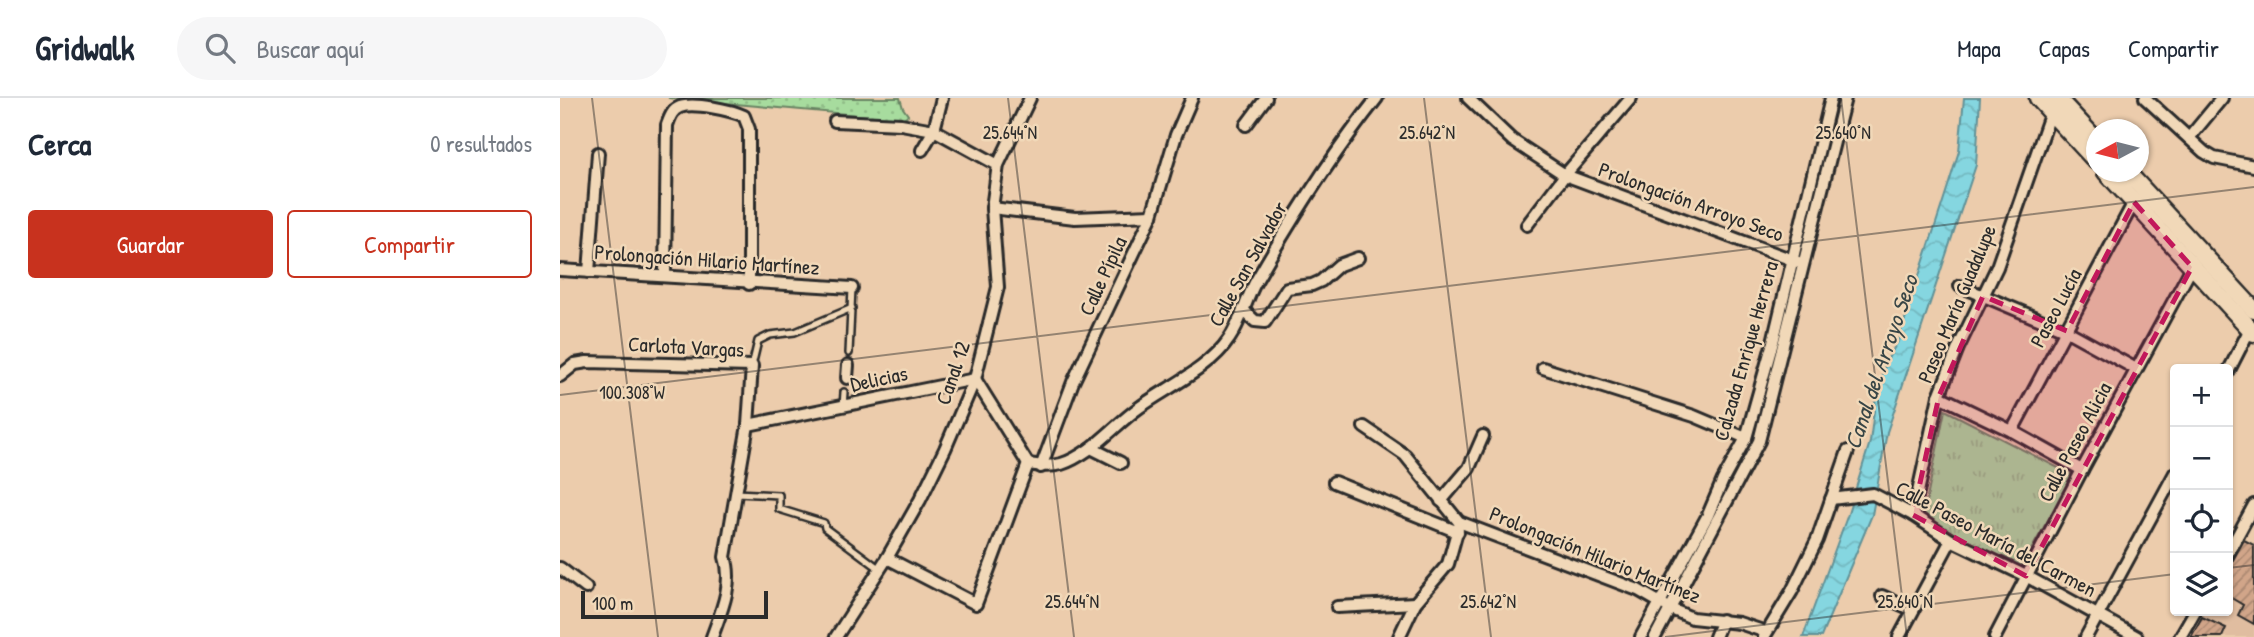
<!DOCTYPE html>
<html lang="es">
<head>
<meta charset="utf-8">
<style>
  :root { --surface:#fff; --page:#f6f6f7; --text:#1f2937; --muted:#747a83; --line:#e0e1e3; --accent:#c8321e }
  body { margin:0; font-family:"Patrick Hand",sans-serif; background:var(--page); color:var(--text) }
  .controls { position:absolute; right:21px; bottom:21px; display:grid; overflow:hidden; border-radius:7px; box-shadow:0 2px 5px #0004 }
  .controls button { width:63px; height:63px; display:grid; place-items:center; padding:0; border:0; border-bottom:2px solid var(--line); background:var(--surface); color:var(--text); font:35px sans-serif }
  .compass { position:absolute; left:1526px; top:21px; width:63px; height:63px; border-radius:50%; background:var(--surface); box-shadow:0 2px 5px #0004; rotate:263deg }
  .scale { position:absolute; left:21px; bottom:18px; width:187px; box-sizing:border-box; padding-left:7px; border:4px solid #2b2b2b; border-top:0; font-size:19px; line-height:24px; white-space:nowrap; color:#2b2b2b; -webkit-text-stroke:5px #f1d8b8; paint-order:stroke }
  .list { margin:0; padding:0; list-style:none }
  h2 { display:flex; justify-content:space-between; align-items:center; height:91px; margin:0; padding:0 28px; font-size:30px }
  h2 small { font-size:23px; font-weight:400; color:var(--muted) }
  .actions { display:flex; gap:14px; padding:21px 28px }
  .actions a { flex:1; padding:16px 0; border:2px solid var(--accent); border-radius:7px; text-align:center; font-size:24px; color:var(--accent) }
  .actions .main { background:var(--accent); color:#fff }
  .icon { flex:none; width:38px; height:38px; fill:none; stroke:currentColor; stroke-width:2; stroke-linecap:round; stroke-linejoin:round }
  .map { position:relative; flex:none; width:1694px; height:539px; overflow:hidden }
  header { display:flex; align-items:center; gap:42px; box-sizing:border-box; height:98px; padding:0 35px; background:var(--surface); border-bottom:2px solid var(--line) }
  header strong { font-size:33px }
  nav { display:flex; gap:38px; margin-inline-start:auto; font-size:24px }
  .search { width:490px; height:63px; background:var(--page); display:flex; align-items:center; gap:18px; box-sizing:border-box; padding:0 24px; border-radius:38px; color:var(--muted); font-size:26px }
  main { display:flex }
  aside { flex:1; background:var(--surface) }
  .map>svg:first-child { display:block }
  .built { fill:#e0bda0 }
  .grass { fill:url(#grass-dots); stroke:#698464; stroke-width:2 }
  .park { fill:url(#park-tufts); stroke:#698464; stroke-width:2 }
  .water { fill:url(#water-waves); stroke:#619298; stroke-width:2 }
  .building { fill:url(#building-hatch); stroke:#2b2b2b; stroke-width:2 }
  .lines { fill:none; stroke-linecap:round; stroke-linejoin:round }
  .lane-casing { stroke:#2b2b2b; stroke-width:10 }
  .street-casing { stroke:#2b2b2b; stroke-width:16 }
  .secondary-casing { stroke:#2b2b2b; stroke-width:21 }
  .lane { stroke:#f1d8b8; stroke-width:5 }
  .street { stroke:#f1d8b8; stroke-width:10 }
  .secondary { stroke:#f1d8b8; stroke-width:16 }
  .marked { fill:#c2185b; fill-opacity:0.2; stroke:#c2185b; stroke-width:5; stroke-dasharray:14 9; stroke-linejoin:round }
  .ticks { fill:none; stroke:#2b2b2b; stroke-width:2; stroke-opacity:0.45 }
  .labels { text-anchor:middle; stroke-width:5; stroke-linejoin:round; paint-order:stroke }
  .street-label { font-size:21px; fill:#2b2b2b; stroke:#f1d8b8 }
  .water-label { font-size:23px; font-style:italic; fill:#384546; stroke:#f1d8b8 }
  .ticks-label { font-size:18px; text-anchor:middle; fill:#2b2b2b; stroke:#f1d8b8; stroke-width:5; stroke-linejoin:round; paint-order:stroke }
</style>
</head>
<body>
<header>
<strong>Gridwalk</strong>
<div class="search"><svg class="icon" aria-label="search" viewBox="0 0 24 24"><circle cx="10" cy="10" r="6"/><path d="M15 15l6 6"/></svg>Buscar aquí</div>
<nav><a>Mapa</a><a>Capas</a><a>Compartir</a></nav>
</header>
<main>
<aside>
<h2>Cerca<small>0 resultados</small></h2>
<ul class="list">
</ul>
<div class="actions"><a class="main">Guardar</a><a>Compartir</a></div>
</aside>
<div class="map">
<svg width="1694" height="539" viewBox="0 0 1694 539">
  <defs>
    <pattern id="grass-dots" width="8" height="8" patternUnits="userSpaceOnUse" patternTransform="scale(1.75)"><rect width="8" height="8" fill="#a7dc9e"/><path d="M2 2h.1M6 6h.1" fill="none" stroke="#90bd88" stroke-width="1.8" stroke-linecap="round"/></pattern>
    <pattern id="park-tufts" width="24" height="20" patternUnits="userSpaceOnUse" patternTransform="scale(1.75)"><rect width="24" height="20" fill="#a7dc9e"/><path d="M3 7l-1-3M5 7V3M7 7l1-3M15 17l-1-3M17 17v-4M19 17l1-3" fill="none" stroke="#90bd88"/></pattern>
    <pattern id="water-waves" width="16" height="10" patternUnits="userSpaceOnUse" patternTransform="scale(1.75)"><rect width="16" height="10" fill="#85d6e0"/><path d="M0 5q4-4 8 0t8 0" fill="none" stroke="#73b8c0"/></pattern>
    <pattern id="building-hatch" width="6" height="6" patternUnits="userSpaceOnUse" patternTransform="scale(1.75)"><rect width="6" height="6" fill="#d1a589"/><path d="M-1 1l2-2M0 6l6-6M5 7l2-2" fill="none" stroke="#aa8770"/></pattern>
  </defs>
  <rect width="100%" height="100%" fill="#ecccac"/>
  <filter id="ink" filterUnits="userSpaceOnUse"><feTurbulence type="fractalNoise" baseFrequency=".0143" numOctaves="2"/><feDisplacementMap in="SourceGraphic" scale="14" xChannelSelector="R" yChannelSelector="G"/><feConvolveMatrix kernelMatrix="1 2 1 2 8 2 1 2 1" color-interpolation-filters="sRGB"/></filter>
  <g filter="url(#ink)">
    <path class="built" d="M1683 442 1694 447V539H1631L1646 513H1668V471Z"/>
    <path class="grass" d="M108 0H340L343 10 348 17 342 21Z"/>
    <path class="park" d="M1385 312 1514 378 1461 469 1363 420Z"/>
    <path class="water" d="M1404 0H1420L1416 67 1327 334 1312 417 1261 539H1243L1288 416 1310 344 1315 305 1326 264 1338 243 1348 212 1389 85 1399 53Z"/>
    <g class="building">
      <path d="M1684 442 1694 447V526L1678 517 1683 507 1668 498V471Z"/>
      <path d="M1642 519 1666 530 1662 539H1631Z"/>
    </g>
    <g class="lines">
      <defs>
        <g id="lane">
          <path d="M289 255 292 190"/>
          <path d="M192 268 198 243 210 237 235 234 292 210"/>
          <path d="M283 309 284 294"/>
          <path d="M176 395 219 397V411L264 425 265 430 320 471"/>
        </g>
        <g id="street">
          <path d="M908 0 952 42 1005 77 1238 164"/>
          <path d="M1585 0 1644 54 1654 60 1694 68"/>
          <path d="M275 23 341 26 374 32 438 67 432 110 438 189 415 281 385 351 360 402 327 460 276 539"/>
          <path d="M686 27 706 0"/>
          <path d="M1629 40 1662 0"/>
          <path d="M362 52 374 32 382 0"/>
          <path d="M438 67 470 0"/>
          <path d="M432 110 515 120 592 117"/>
          <path d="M967 127 1005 77 1071 0"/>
          <path d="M0 172 292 190"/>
          <path d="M29 174 38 55"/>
          <path d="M105 178 107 27C110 19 112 12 120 9 134 4 171 12 184 18L189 31V186"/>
          <path d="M1400 188 1507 233 1576 271"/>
          <path d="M683 212 695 223 705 224 727 190 752 187 761 183 779 167 798 160"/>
          <path d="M983 270 1134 318 1186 340"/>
          <path d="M1668 274 1690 231"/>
          <path d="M0 278 15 266 27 264 192 268 188 327 165 459C174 485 161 514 152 539"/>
          <path d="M287 280 288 267"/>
          <path d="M1379 298 1452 333 1522 372"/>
          <path d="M188 327 415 281 468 366C497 371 508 366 531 350L561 365"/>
          <path d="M804 329 845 357 899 424 1078 492 1111 511 1132 520 1179 525 1206 534"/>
          <path d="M1452 333 1574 104"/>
          <path d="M531 350C548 337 563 321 580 309 608 289 650 270 669 241 681 224 686 201 696 183 732 120 772 57 817 0"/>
          <path d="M481 369 513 284 592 117 616 37 632 0"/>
          <path d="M774 384 898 434"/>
          <path d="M1271 401 1313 396 1353 417 1391 442 1466 478 1577 539"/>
          <path d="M881 403 909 370 923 338"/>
          <path d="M1353 417 1379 298 1398 250 1437 169 1491 14"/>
          <path d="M1668 455 1694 407"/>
          <path d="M327 460 416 506 468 366"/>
          <path d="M0 470 26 490"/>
          <path d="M1322 498 1353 512"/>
          <path d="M777 509 855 505"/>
          <path d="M839 539 855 505 888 466 898 430"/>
          <path d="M1081 539 1148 417 1163 382 1186 340 1213 244 1271 0"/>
          <path d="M1095 539 1199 343 1285 0"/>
          <path d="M1155 539 1162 522"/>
          <path d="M1204 539 1232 493 1257 442 1288 353"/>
          <path d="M1339 539 1391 442"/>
          <path d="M1435 539 1522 372 1632 169"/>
          <path d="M1526 539 1615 375"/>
          <path d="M1620 539 1635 513"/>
        </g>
        <g id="secondary">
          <path d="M1478 0 1536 63"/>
          <path d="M1497 0 1536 42"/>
          <path d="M1546 74 1694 235"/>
          <path d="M1567 74 1694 212"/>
        </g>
      </defs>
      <use href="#lane" class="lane-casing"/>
      <use href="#street" class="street-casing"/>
      <use href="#secondary" class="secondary-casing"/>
      <use href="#lane" class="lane"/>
      <use href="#street" class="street"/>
      <use href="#secondary" class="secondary"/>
    </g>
  </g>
  <path class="marked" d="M1574 104 1632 169 1466 478 1353 417 1379 298 1423 198 1507 233Z"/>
  <path class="ticks" d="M32 0 98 539M448 0 514 539M864 0 931 539M1281 0 1347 539M0 297 1694 89M1668 470 1694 467M1105 539 1615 476"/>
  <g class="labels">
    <g class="street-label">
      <text transform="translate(1131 104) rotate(20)" y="7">Prolongación Arroyo Seco</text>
      <text transform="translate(147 162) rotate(4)" y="7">Prolongación Hilario Martínez</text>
      <text transform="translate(688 166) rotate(-61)" y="7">Calle San Salvador</text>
      <text transform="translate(543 178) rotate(-65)" y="7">Calle Pípila</text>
      <text transform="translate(1397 206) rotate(-67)" y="7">Paseo María Guadalupe</text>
      <text transform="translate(1496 210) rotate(-62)" y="7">Paseo Lucía</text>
      <text transform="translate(126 249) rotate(3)" y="7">Carlota Vargas</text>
      <text transform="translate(1186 253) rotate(-74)" y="7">Calzada Enrique Herrera</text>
      <text transform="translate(393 275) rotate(-71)" y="7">Canal 12</text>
      <text transform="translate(319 281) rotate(-12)" y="7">Delicias</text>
      <text transform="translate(1515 344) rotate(-62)" y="7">Calle Paseo Alicia</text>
      <text transform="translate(1436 441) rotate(28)" y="7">Calle Paseo María del Carmen</text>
      <text transform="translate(1035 457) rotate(22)" y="7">Prolongación Hilario Martínez</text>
    </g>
    <g class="water-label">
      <text transform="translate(1321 264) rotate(-71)" y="8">Canal del Arroyo Seco</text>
    </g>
  </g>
  <g class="ticks-label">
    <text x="450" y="41">25.644°N</text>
    <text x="867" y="41">25.642°N</text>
    <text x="1283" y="41">25.640°N</text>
    <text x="72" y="301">100.308°W</text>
    <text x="512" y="510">25.644°N</text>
    <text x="928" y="510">25.642°N</text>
    <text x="1345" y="510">25.640°N</text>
  </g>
</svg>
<div class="controls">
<button>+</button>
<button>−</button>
<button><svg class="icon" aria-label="locate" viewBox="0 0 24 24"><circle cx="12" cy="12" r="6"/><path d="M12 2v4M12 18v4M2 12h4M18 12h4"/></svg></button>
<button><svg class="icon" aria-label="layers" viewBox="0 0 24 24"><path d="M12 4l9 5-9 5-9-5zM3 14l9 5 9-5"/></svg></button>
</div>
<svg class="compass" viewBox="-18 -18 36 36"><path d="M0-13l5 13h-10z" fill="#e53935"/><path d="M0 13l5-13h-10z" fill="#747a83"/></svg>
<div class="scale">100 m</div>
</div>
</main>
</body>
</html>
